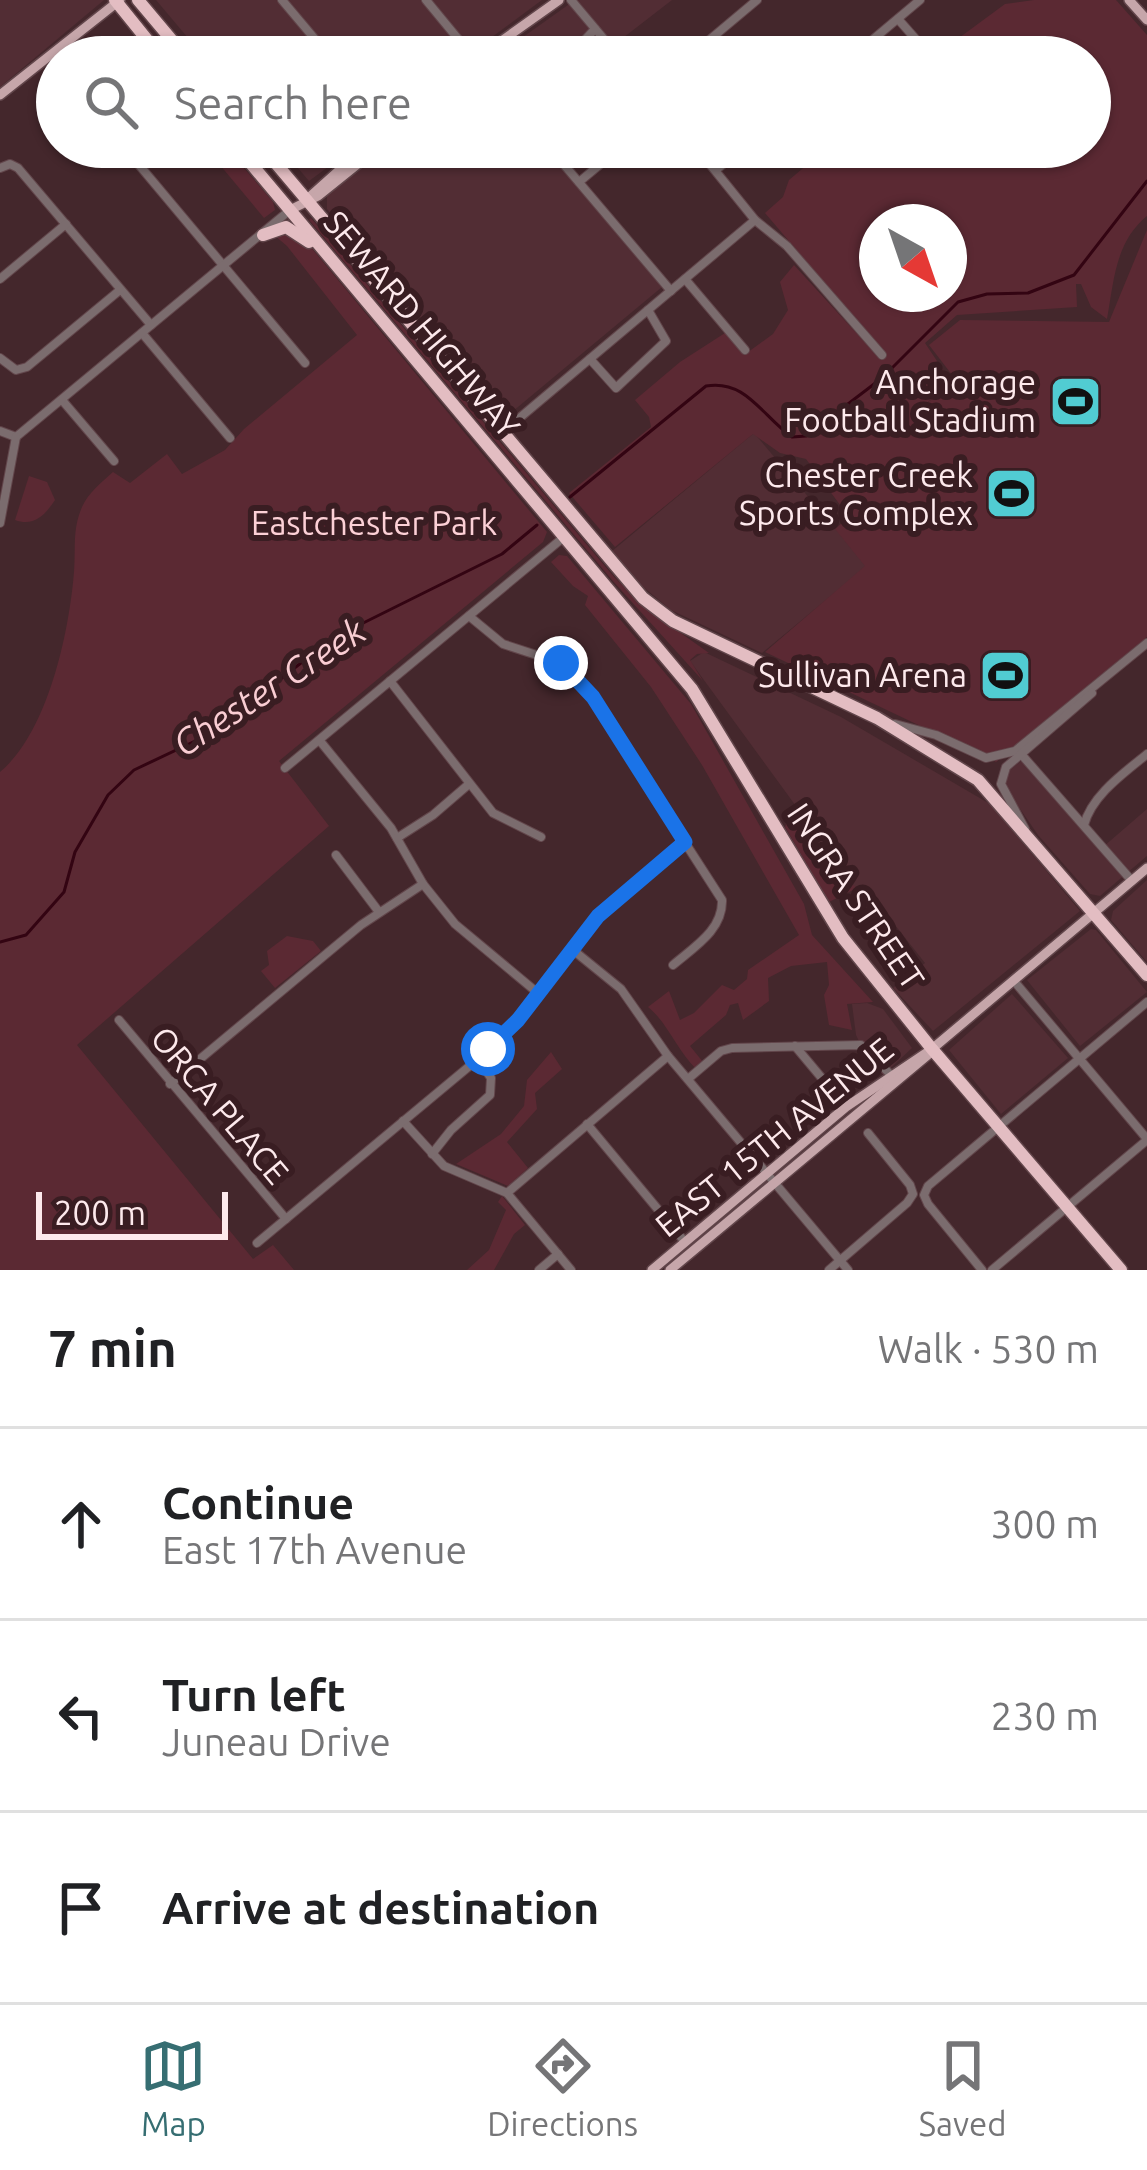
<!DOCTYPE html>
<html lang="en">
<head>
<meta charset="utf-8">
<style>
  :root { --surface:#fff; --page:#f2f2f2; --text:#202124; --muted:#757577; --line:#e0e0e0; --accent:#366e72 }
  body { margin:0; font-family:Ubuntu,sans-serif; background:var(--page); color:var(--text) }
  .compass { position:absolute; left:859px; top:204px; width:108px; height:108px; border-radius:50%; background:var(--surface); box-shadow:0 3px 9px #0004; rotate:140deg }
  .scale { position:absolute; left:36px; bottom:30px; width:192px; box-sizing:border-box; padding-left:12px; border:6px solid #fde9ec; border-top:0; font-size:33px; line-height:42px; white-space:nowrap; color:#fde9ec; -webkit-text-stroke:9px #391d22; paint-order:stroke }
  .stop { position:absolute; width:36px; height:36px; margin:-27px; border:9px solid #1a73e8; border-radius:50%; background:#fff }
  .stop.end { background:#1a73e8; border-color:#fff; box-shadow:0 3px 12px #0008 }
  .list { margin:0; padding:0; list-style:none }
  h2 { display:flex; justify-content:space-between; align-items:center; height:156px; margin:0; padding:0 48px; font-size:51px }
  h2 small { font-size:39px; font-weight:400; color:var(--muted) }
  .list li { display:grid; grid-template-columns:78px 1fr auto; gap:36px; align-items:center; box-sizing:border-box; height:192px; padding:0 48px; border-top:3px solid var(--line) }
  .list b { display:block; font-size:45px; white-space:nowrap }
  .list p { margin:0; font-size:39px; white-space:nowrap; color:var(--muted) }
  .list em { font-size:39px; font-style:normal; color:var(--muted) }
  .icon { flex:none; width:66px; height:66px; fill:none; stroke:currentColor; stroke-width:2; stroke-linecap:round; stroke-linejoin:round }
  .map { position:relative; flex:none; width:1147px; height:1270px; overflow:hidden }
  .search { position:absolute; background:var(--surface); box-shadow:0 3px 9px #0004; left:36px; right:36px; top:36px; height:132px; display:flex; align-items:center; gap:30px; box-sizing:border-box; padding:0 42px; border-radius:66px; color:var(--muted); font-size:45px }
  .sheet { height:732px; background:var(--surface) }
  nav { display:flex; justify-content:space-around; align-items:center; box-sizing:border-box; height:168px; border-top:3px solid var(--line); background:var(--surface); font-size:33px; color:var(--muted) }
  nav a { display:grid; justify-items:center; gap:6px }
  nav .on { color:var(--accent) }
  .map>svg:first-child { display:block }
  .built { fill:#522d34 }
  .green { fill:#5b2933; fill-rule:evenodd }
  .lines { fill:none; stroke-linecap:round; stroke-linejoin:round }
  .stream { stroke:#330412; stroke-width:3 }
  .minor-casing { stroke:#62464b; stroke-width:10 }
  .major-casing { stroke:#62464b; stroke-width:12 }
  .highway-casing { stroke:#62464b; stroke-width:15 }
  .minor { stroke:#7b6c6e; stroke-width:8 }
  .major { stroke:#c6a6aa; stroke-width:9 }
  .highway { stroke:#e3bdc2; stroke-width:12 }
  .route { stroke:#1a73e8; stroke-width:15 }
  .labels { text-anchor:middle; stroke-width:12; stroke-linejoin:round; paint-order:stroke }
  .street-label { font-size:33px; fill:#fde9ec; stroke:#391d22 }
  .poi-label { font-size:33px; fill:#fde9ec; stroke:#391d22; text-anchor:end }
  .park-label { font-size:33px; fill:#fcd0d6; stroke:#391d22 }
  .water-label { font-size:36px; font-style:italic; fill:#f9cdd3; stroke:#391d22 }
</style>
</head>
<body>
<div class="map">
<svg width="1147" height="1270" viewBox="0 0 1147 1270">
  <rect width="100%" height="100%" fill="#44272c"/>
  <g class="built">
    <path d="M0 0H104L0 87Z"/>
    <path d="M156 0H542L465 57H204Z"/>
    <path d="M575 0H672L619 41H592L577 57H495Z"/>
    <path d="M280 147H355L309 181Z"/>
    <path d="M384 147H544L662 287 506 417 327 209V195Z"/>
    <path d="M754 433 867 566 762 653 671 610 636 581 611 552Z"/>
    <path d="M704 652 841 717 990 804 1080 911 933 1031 893 988 925 963 891 920 828 864 801 813 690 661Z"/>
    <path d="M1025 758 1103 847 1147 809V856L1100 896 1090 894 1038 835 1007 790 1005 774Z"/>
    <path d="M1147 880V962L1111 920 1113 911Z"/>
    <path d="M1091 929 1096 930 1147 992 1080 1046 1027 980Z"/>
    <path d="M1012 994 1068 1058 1001 1114 949 1050Z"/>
    <path d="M867 1003 883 1009 912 1048 883 1075 864 1052 856 1035 852 1004Z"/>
  </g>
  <g class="green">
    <path d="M1034 0H1116L1147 35V216C1115 242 1114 281 1107 319L1091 307 1081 284H1076L1077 307 957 315 925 343 951 382 922 407 956 380 929 345 960 320 1109 322 1147 230V637L996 762 765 652 865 566 835 529 849 517 806 459 780 453 753 434 615 547 569 493 651 427 649 417 635 400 680 362 725 333 744 355 773 334 788 310 780 282 794 265 881 360 887 356 765 213 783 197 789 180 828 147H1090V57H933L1005 4ZM877 222H949V294H877Z"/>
    <path d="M205 147H226L273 202 275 210 264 218Z"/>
    <path d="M311 218 615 578 651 612 709 653 697 654 690 660 703 681 612 580 309 220Z"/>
    <path d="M286 230 309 245 547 532 543 542 279 761 329 826 77 1045 253 1259 273 1245 294 1270H0V772C48 732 69 633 74 572 76 548 72 530 82 507 88 493 102 482 113 472L130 483 167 454 182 474 225 450 244 429 357 335 287 246 274 235Z"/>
    <path d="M29 476 47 482 55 500C45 515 34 527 15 520Z"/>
    <path d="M559 555 567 556 691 704 804 904 812 935 873 1002 847 1004 852 1030 829 1025 824 995 829 985 827 962 791 966 768 978 769 1001 743 1020 738 1003 730 1005 726 1015 690 1046 703 1062 696 1069C677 1050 667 1022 648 1007L669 991 680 1020 694 1013 722 985 734 990 747 979 748 970 799 935 702 765 651 687 585 605 588 596 573 586 551 562Z"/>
    <path d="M805 810 808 814 803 820 828 864 857 888 829 902 785 827 789 819Z"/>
    <path d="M287 936 313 941 321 951 275 988 261 971 269 965 267 951Z"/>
    <path d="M551 1052 562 1069 535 1093 537 1109 507 1142 528 1168 508 1186 456 1164 501 1134 524 1106 527 1080Z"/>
    <path d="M502 1196 525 1225 514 1234 494 1270H467L489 1250 506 1210 498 1202Z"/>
  </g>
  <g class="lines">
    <g class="stream">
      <path d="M570 497 706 386C746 379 762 416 792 437L806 436 882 378 958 302 987 294 1028 293 1074 275 1147 181"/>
      <path d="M0 942 26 935 64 892 75 852 108 795 134 770 210 734 333 638 502 554 537 525"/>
    </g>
    <defs>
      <g id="minor">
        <path d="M282 0 330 57"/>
        <path d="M426 0 473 57"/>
        <path d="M571 0 619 57"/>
        <path d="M898 19 928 53"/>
        <path d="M569 57 595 29"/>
        <path d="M689 57 757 0"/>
        <path d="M852 57 920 0"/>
        <path d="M124 147 305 363"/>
        <path d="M549 147 671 291"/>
        <path d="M696 147 755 220 787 246 882 355"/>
        <path d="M0 168 10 164 18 168 151 325"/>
        <path d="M716 170 744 147"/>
        <path d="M579 182 621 147"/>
        <path d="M0 279 66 224"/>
        <path d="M685 279 745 350"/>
        <path d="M142 333 230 438"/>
        <path d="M0 358 16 370 27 367 120 290"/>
        <path d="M590 359 616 388 666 341 648 310"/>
        <path d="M62 400 114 461"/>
        <path d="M0 431 16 437"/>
        <path d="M504 431 755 220"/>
        <path d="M16 437 290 210"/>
        <path d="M0 523 16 437"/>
        <path d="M469 616 503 644 561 663 581 681 722 900C723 930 694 947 673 965"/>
        <path d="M390 681 493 813 541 837"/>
        <path d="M895 724 936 735 986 758 1015 751 1147 643"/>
        <path d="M320 741 391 828 423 884 455 924 539 994"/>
        <path d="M1021 754 1132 881"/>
        <path d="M285 768 564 537"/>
        <path d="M1084 825C1092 795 1124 773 1147 754"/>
        <path d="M1025 829 1001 784 1006 767 1092 693"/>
        <path d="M397 838 433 815 469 784"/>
        <path d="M336 855 379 912"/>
        <path d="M573 950 621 989 668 1056 848 1270"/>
        <path d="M1014 981 1147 1139"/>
        <path d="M119 1020 286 1219"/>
        <path d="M795 1046 846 1107"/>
        <path d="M688 1079 721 1051 732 1048 861 1045 891 1075"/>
        <path d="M170 1084 361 925 423 884"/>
        <path d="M403 1121 444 1166 507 1193 571 1270"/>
        <path d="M587 1124 685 1242"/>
        <path d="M432 1154 451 1130 490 1095 491 1078 478 1059"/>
        <path d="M507 1193 668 1056"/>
        <path d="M257 1243 478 1059 517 1020 598 916 685 842"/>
        <path d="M539 1270 558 1254"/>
        <path d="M829 1270 907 1203 913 1194 910 1185 868 1133"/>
        <path d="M982 1270 928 1204 924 1195 928 1186 1147 1002"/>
        <path d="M992 1270 1147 1140"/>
      </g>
      <g id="major">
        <path d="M1129 0 1147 20"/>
        <path d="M479 57 559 0"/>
        <path d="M0 95 120 0"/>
        <path d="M306 200 365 147"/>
        <path d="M290 210 318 196 379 147"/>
        <path d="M652 1270 846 1107 932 1049 1147 868"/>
        <path d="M670 1270 929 1054"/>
      </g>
      <g id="highway">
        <path d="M115 0 161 57"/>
        <path d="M138 0 186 57"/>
        <path d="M237 147 692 689 843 938 932 1049 1121 1270"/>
        <path d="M262 147 643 598 673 621 877 718 978 780 1147 975"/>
        <path d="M263 235 286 227 309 242"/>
      </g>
    </defs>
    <use href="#minor" class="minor-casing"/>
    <use href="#major" class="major-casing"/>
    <use href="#highway" class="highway-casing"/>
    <use href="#minor" class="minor"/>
    <use href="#major" class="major"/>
    <use href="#highway" class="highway"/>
  </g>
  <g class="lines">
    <path class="route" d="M488 1049 518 1020 598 916 685 842 593 697 561 663"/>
  </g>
  <defs>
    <symbol id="stadium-square" viewBox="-11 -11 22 22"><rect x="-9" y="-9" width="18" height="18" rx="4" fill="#51ccd2" stroke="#391d22"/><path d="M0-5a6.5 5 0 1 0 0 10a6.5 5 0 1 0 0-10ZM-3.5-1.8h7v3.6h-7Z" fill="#111"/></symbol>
  </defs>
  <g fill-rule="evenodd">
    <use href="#stadium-square" x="1046" y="372" width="59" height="59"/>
    <use href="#stadium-square" x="982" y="464" width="59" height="59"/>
    <use href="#stadium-square" x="976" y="646" width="59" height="59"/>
  </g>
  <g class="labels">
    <g class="street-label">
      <text transform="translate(422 324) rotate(50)" y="12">SEWARD HIGHWAY</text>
      <text transform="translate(856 896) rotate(56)" y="12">INGRA STREET</text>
      <text transform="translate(220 1105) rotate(50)" y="12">ORCA PLACE</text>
      <text transform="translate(774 1137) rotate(-39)" y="12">EAST 15TH AVENUE</text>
    </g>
    <g class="poi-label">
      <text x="1036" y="394">Anchorage<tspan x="1036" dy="38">Football Stadium</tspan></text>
      <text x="973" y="487">Chester Creek<tspan x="973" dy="38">Sports Complex</tspan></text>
      <text x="967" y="687">Sullivan Arena</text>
    </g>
    <g class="park-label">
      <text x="374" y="535">Eastchester Park</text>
    </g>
    <g class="water-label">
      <text transform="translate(269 687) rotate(-33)" y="13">Chester Creek</text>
    </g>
  </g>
</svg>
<svg class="compass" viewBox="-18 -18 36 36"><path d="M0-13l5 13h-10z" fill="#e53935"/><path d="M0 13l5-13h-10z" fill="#757577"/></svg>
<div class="scale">200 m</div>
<div class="stop" style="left:488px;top:1049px"></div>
<div class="stop end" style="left:561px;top:663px"></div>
<div class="search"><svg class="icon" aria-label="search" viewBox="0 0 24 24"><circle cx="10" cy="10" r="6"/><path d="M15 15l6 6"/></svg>Search here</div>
</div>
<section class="sheet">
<h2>7 min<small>Walk · 530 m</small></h2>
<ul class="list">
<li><svg class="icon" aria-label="ahead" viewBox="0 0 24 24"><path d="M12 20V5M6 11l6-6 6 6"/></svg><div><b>Continue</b><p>East 17th Avenue</p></div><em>300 m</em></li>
<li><svg class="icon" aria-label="left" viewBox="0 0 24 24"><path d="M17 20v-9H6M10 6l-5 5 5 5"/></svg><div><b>Turn left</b><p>Juneau Drive</p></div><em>230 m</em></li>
<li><svg class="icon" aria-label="arrive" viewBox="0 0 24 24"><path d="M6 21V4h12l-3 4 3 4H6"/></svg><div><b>Arrive at destination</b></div></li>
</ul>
</section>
<nav>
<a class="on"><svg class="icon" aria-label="map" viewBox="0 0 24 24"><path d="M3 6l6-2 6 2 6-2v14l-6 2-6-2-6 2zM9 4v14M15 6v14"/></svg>Map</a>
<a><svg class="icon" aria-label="directions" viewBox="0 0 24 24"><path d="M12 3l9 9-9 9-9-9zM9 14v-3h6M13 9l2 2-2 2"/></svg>Directions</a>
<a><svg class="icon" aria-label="saved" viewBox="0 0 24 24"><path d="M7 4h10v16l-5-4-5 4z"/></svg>Saved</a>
</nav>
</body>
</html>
